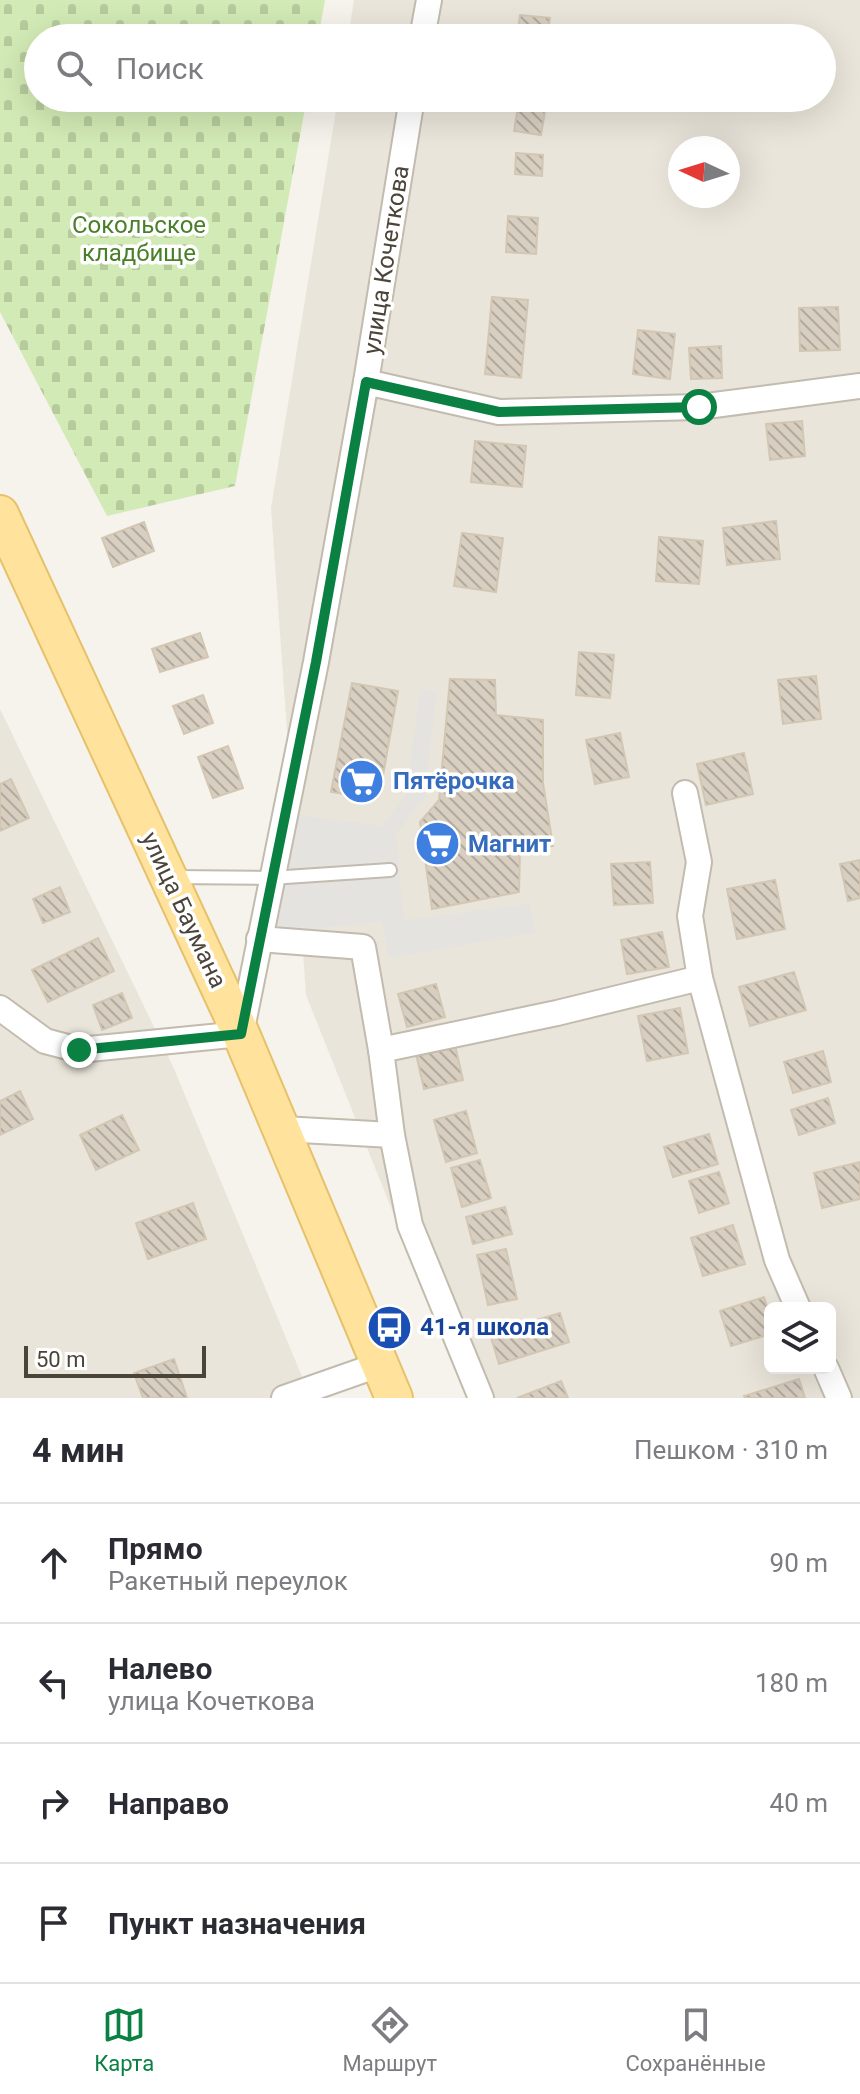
<!DOCTYPE html>
<html lang="ru">
<head>
<meta charset="utf-8">
<style>
  :root { --surface:#fff; --page:#f2f2f3; --text:#2b2b33; --muted:#7c7c81; --line:#e1e1e2; --accent:#0b8043 }
  body { margin:0; font-family:Roboto,sans-serif; background:var(--page); color:var(--text) }
  .controls { position:absolute; right:24px; bottom:24px; display:grid; overflow:hidden; border-radius:12px; box-shadow:0 8px 32px #0002 }
  .controls button { width:72px; height:72px; display:grid; place-items:center; padding:0; border:0; border-bottom:2px solid var(--line); background:var(--surface); color:var(--text); font:40px sans-serif }
  .compass { position:absolute; left:668px; top:136px; width:72px; height:72px; border-radius:50%; background:var(--surface); box-shadow:0 8px 32px #0002; rotate:274deg }
  .scale { position:absolute; left:24px; bottom:20px; width:182px; box-sizing:border-box; padding-left:8px; border:4px solid #4b4439; border-top:0; font-size:22px; line-height:28px; white-space:nowrap; color:#4b4439; -webkit-text-stroke:6px #fff; paint-order:stroke }
  .stop { position:absolute; width:24px; height:24px; margin:-18px; border:6px solid #0b8043; border-radius:50%; background:#fff }
  .stop.end { background:#0b8043; border-color:#fff; box-shadow:0 2px 8px #0008 }
  .list { margin:0; padding:0; list-style:none }
  h2 { display:flex; justify-content:space-between; align-items:center; height:104px; margin:0; padding:0 32px; font-size:34px }
  h2 small { font-size:26px; font-weight:400; color:var(--muted) }
  .list li { display:grid; grid-template-columns:52px 1fr auto; gap:24px; align-items:center; box-sizing:border-box; height:120px; padding:0 32px; border-top:2px solid var(--line) }
  .list b { display:block; font-size:30px; white-space:nowrap }
  .list p { margin:0; font-size:26px; white-space:nowrap; color:var(--muted) }
  .list em { font-size:26px; font-style:normal; color:var(--muted) }
  .icon { flex:none; width:44px; height:44px; fill:none; stroke:currentColor; stroke-width:2; stroke-linecap:round; stroke-linejoin:round }
  .map { position:relative; flex:none; width:860px; height:1398px; overflow:hidden }
  .search { position:absolute; background:var(--surface); box-shadow:0 8px 32px #0002; left:24px; right:24px; top:24px; height:88px; display:flex; align-items:center; gap:20px; box-sizing:border-box; padding:0 28px; border-radius:44px; color:var(--muted); font-size:30px }
  .sheet { height:584px; background:var(--surface) }
  nav { display:flex; justify-content:space-around; align-items:center; box-sizing:border-box; height:112px; border-top:2px solid var(--line); background:var(--surface); font-size:22px; color:var(--muted) }
  nav a { display:grid; justify-items:center; gap:4px }
  nav .on { color:var(--accent) }
  .map>svg:first-child { display:block }
  .residential { fill:#eae5da; fill-rule:evenodd }
  .cemetery { fill:url(#cemetery-stones) }
  .parking { fill:#e5e3e0 }
  .building { fill:url(#building-back-hatch); stroke:#d3c7b4; stroke-width:2 }
  .lines { fill:none; stroke-linecap:round; stroke-linejoin:round }
  .lane-casing { stroke:#c2bbae; stroke-width:16 }
  .street-casing { stroke:#c2bbae; stroke-width:28 }
  .primary-casing { stroke:#e6c16a; stroke-width:40 }
  .lane { stroke:#fff; stroke-width:12 }
  .street { stroke:#fff; stroke-width:24 }
  .primary { stroke:#ffe39c; stroke-width:36 }
  .route { stroke:#0b8043; stroke-width:10 }
  .labels { text-anchor:middle; stroke-width:7; stroke-linejoin:round; paint-order:stroke }
  .park-label { font-size:24px; fill:#4a7f2a; stroke:#fff }
  .street-label { font-size:24px; fill:#4b4439; stroke:#fff }
  .shop-label { font-size:24px; font-weight:bold; fill:#366cbe; stroke:#fff; text-anchor:start }
  .transit-label { font-size:24px; font-weight:bold; fill:#164399; stroke:#fff; text-anchor:start }
</style>
</head>
<body>
<div class="map">
<svg width="860" height="1398" viewBox="0 0 860 1398">
  <defs>
    <pattern id="cemetery-stones" width="16" height="16" patternUnits="userSpaceOnUse" patternTransform="scale(2)"><rect width="16" height="16" fill="#d2eab5"/><path d="M2 7V4a2 2 0 0 1 4 0v3zM10 15v-3a2 2 0 0 1 4 0v3z" fill="#b6ca9c"/></pattern>
    <pattern id="building-back-hatch" width="6" height="6" patternUnits="userSpaceOnUse" patternTransform="scale(2)"><rect width="6" height="6" fill="#d8cfc1"/><path d="M-1 5l2 2M0 0l6 6M5-1l2 2" fill="none" stroke="#b1aa9e"/></pattern>
  </defs>
  <rect width="100%" height="100%" fill="#f6f3ec"/>
  <g class="residential">
    <path d="M354 0H860V1398H467L306 995 271 508 338 98H822V38H348ZM680 148H728V196H680ZM770 1308H830V1368H770Z"/>
    <path d="M0 709 172 1064 311 1398H0Z"/>
  </g>
  <path class="cemetery" d="M0 0H325L318 38H38V98H307L235 486 107 516 0 312Z"/>
  <path class="parking" d="M420 689 437 691 424 798 396 835 404 920 530 904 535 933 389 958 382 922 270 933 293 814 381 826 406 796Z"/>
  <g class="building">
    <path d="M520 15 550 18 547 38H517Z"/>
    <path d="M519 101 546 105 541 135 514 131Z"/>
    <path d="M516 153 543 155 542 176 515 174Z"/>
    <path d="M508 216 538 218 536 254 506 252Z"/>
    <path d="M492 297 528 300 521 378 485 374Z"/>
    <path d="M838 307 840 350 800 351 799 308Z"/>
    <path d="M638 330 675 334 670 379 633 374Z"/>
    <path d="M721 346 722 378 691 379 689 348Z"/>
    <path d="M802 421 805 456 770 460 766 424Z"/>
    <path d="M475 441 526 446 522 487 471 482Z"/>
    <path d="M776 521 780 559 727 565 723 528Z"/>
    <path d="M144 522 154 551 113 567 102 538Z"/>
    <path d="M462 533 503 538 496 592 454 586Z"/>
    <path d="M659 537 703 541 699 584 656 581Z"/>
    <path d="M200 633 208 657 160 672 152 649Z"/>
    <path d="M579 652 614 655 610 698 576 695Z"/>
    <path d="M816 676 821 719 783 724 778 680Z"/>
    <path d="M450 679 495 680 496 715 543 720V783L553 846 520 851 519 892 432 909 420 822 439 800Z"/>
    <path d="M352 683 398 691 382 781 363 797 331 792Z"/>
    <path d="M203 695 213 723 184 734 173 706Z"/>
    <path d="M620 733 629 777 595 784 586 740Z"/>
    <path d="M228 746 243 788 213 798 198 757Z"/>
    <path d="M744 753 753 794 706 805 697 764Z"/>
    <path d="M11 779 29 818 0 831V784Z"/>
    <path d="M860 860V898L848 901 840 864Z"/>
    <path d="M650 862 653 903 614 905 611 864Z"/>
    <path d="M775 880 785 929 737 939 727 889Z"/>
    <path d="M60 887 70 912 43 923 33 899Z"/>
    <path d="M662 932 669 967 627 974 621 940Z"/>
    <path d="M98 938 114 971 48 1002 32 970Z"/>
    <path d="M794 972 806 1010 750 1026 739 987Z"/>
    <path d="M436 984 445 1017 407 1027 398 994Z"/>
    <path d="M122 993 132 1018 102 1030 93 1005Z"/>
    <path d="M680 1008 688 1053 647 1061 638 1016Z"/>
    <path d="M455 1045 463 1080 424 1089 416 1054Z"/>
    <path d="M823 1051 831 1082 793 1093 784 1062Z"/>
    <path d="M20 1091 33 1119 0 1135V1101Z"/>
    <path d="M828 1098 835 1123 799 1135 791 1110Z"/>
    <path d="M466 1111 477 1153 446 1162 434 1120Z"/>
    <path d="M122 1115 139 1150 96 1170 80 1135Z"/>
    <path d="M709 1134 718 1164 673 1177 664 1147Z"/>
    <path d="M480 1160 491 1198 462 1207 451 1168Z"/>
    <path d="M860 1162V1199L822 1208 814 1173Z"/>
    <path d="M719 1172 729 1203 699 1213 689 1181Z"/>
    <path d="M193 1203 206 1239 148 1259 136 1223Z"/>
    <path d="M505 1207 512 1234 473 1244 466 1217Z"/>
    <path d="M733 1225 745 1264 703 1276 691 1238Z"/>
    <path d="M506 1249 517 1299 488 1305 477 1255Z"/>
    <path d="M764 1297 770 1316V1334L731 1346 720 1311Z"/>
    <path d="M560 1313 569 1342 499 1364 490 1334Z"/>
    <path d="M174 1359 187 1398H143L134 1373Z"/>
    <path d="M799 1379 805 1398H745L744 1396Z"/>
    <path d="M561 1381 568 1398H517Z"/>
  </g>
  <g class="lines">
    <defs>
      <path id="lane" d="M172 877 271 878 390 870"/>
      <g id="street">
        <path d="M422 38 429 0"/>
        <path d="M366 382 499 412 699 407 860 386"/>
        <path d="M685 793 699 862 690 916 700 978 777 1260 798 1308"/>
        <path d="M259 939 363 947 381 1050"/>
        <path d="M0 1008 45 1041 79 1050 241 1034 316 662 366 382 412 98"/>
        <path d="M282 1129 392 1135 410 1225 481 1398"/>
        <path d="M392 1135 381 1050 557 1013 700 978"/>
        <path d="M826 1368 839 1398"/>
        <path d="M284 1398 381 1364"/>
      </g>
      <path id="primary" d="M0 514 241 1034 394 1398"/>
    </defs>
    <use href="#lane" class="lane-casing"/>
    <use href="#street" class="street-casing"/>
    <use href="#primary" class="primary-casing"/>
    <use href="#lane" class="lane"/>
    <use href="#street" class="street"/>
    <use href="#primary" class="primary"/>
  </g>
  <g class="lines">
    <path class="route" d="M79 1050 241 1034 316 662 366 382 499 412 699 407"/>
  </g>
  <defs>
    <symbol id="supermarket-disc" viewBox="-11 -11 22 22"><circle r="9.5" fill="#3f7fe0" stroke="#fff"/><path d="M-6-5.5h2.5l.6 2H6L4.5 2H-2.5L-4.4-4H-6ZM-1.5 3.2a1.3 1.3 0 1 0 .1 0ZM3 3.2a1.3 1.3 0 1 0 .1 0Z" fill="#fff"/></symbol>
    <symbol id="bus-disc" viewBox="-11 -11 22 22"><circle r="9.5" fill="#1a4fb4" stroke="#fff"/><path d="M-5-6H5V4H4V6H2V4H-2V6H-4V4H-5ZM-3.5-4V0h7V-4ZM-3.5 1.2v1.5H-2V1.2ZM2 1.2v1.5H3.5V1.2Z" fill="#fff"/></symbol>
  </defs>
  <g fill-rule="evenodd">
    <use href="#supermarket-disc" x="336" y="756" width="51" height="51"/>
    <use href="#supermarket-disc" x="412" y="818" width="51" height="51"/>
    <use href="#bus-disc" x="364" y="1302" width="51" height="51"/>
  </g>
  <g class="labels">
    <g class="park-label">
      <text x="139" y="233">Сокольское<tspan x="139" dy="28">кладбище</tspan></text>
    </g>
    <g class="street-label">
      <text transform="translate(386 260) rotate(-81)" y="8">улица Кочеткова</text>
      <text transform="translate(184 910) rotate(65)" y="8">улица Баумана</text>
    </g>
    <g class="shop-label">
      <text x="393" y="789">Пятёрочка</text>
      <text x="468" y="852">Магнит</text>
    </g>
    <g class="transit-label">
      <text x="420" y="1335">41-я школа</text>
    </g>
  </g>
</svg>
<div class="controls">
<button><svg class="icon" aria-label="layers" viewBox="0 0 24 24"><path d="M12 4l9 5-9 5-9-5zM3 14l9 5 9-5"/></svg></button>
</div>
<svg class="compass" viewBox="-18 -18 36 36"><path d="M0-13l5 13h-10z" fill="#e53935"/><path d="M0 13l5-13h-10z" fill="#7c7c81"/></svg>
<div class="scale">50 m</div>
<div class="stop" style="left:699px;top:407px"></div>
<div class="stop end" style="left:79px;top:1050px"></div>
<div class="search"><svg class="icon" aria-label="search" viewBox="0 0 24 24"><circle cx="10" cy="10" r="6"/><path d="M15 15l6 6"/></svg>Поиск</div>
</div>
<section class="sheet">
<h2>4 мин<small>Пешком · 310 m</small></h2>
<ul class="list">
<li><svg class="icon" aria-label="ahead" viewBox="0 0 24 24"><path d="M12 20V5M6 11l6-6 6 6"/></svg><div><b>Прямо</b><p>Ракетный переулок</p></div><em>90 m</em></li>
<li><svg class="icon" aria-label="left" viewBox="0 0 24 24"><path d="M17 20v-9H6M10 6l-5 5 5 5"/></svg><div><b>Налево</b><p>улица Кочеткова</p></div><em>180 m</em></li>
<li><svg class="icon" aria-label="right" viewBox="0 0 24 24"><path d="M7 20v-9h11M14 6l5 5-5 5"/></svg><div><b>Направо</b></div><em>40 m</em></li>
<li><svg class="icon" aria-label="arrive" viewBox="0 0 24 24"><path d="M6 21V4h12l-3 4 3 4H6"/></svg><div><b>Пункт назначения</b></div></li>
</ul>
</section>
<nav>
<a class="on"><svg class="icon" aria-label="map" viewBox="0 0 24 24"><path d="M3 6l6-2 6 2 6-2v14l-6 2-6-2-6 2zM9 4v14M15 6v14"/></svg>Карта</a>
<a><svg class="icon" aria-label="directions" viewBox="0 0 24 24"><path d="M12 3l9 9-9 9-9-9zM9 14v-3h6M13 9l2 2-2 2"/></svg>Маршрут</a>
<a><svg class="icon" aria-label="saved" viewBox="0 0 24 24"><path d="M7 4h10v16l-5-4-5 4z"/></svg>Сохранённые</a>
</nav>
</body>
</html>
